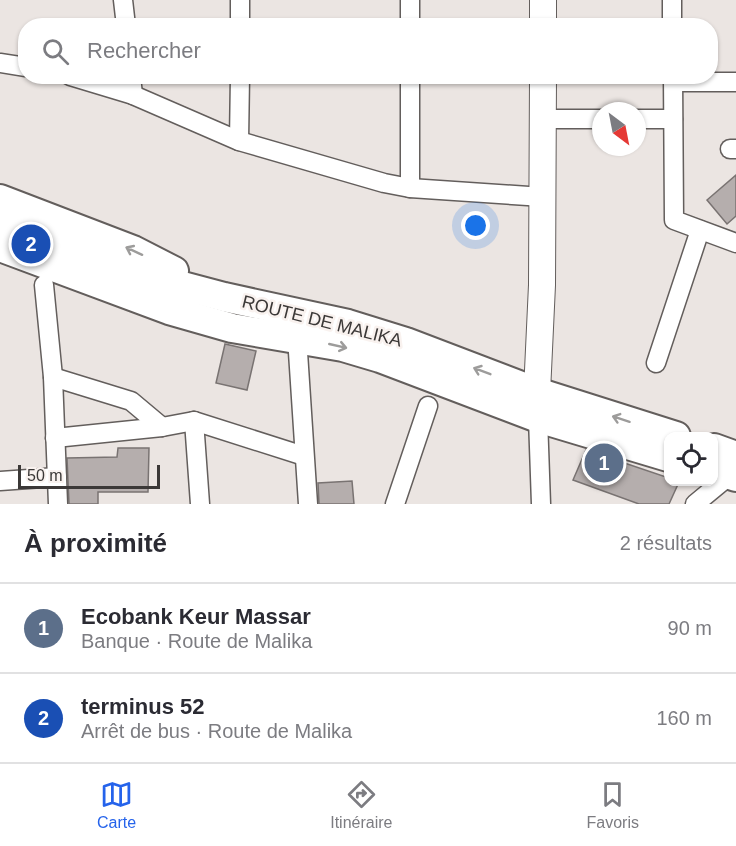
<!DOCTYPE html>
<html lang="fr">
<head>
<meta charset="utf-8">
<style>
  :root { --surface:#fff; --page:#f2f2f3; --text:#2b2b33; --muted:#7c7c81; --line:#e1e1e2; --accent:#2563eb }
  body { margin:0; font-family:Arial,sans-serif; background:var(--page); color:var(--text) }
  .controls { position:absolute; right:18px; bottom:18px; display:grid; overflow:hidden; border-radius:12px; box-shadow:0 2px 4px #0004 }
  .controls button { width:54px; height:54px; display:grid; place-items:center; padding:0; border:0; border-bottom:2px solid var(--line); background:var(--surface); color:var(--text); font:30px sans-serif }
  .compass { position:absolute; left:592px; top:102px; width:54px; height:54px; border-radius:50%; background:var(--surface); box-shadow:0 2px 4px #0004; rotate:148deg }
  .scale { position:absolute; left:18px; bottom:15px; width:142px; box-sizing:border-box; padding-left:6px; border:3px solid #3b3837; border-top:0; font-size:16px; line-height:21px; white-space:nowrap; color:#3b3837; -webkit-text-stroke:4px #f9f2ef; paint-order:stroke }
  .you { position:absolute; left:476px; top:226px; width:21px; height:21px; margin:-15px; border:4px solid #fff; border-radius:50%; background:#1a73e8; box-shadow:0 0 0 9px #1a73e833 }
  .badge { display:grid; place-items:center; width:39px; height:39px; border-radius:50%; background:var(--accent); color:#fff; font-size:20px; font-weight:700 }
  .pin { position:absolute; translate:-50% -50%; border:3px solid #fff; box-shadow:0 2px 6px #0006 }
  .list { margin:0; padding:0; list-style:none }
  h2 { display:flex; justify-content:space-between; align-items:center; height:78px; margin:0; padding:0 24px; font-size:26px }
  h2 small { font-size:20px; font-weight:400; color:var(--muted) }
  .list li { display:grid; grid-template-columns:39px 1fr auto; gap:18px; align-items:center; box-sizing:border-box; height:90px; padding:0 24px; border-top:2px solid var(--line) }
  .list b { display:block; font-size:22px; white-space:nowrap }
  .list p { margin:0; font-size:20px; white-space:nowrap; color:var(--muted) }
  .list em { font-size:20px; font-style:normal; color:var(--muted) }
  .icon { flex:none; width:33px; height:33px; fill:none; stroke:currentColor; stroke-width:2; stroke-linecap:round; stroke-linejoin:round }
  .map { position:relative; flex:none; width:736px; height:504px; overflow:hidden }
  .search { position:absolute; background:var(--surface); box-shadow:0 2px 4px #0004; left:18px; right:18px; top:18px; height:66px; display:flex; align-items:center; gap:15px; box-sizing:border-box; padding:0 21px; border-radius:24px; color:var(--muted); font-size:22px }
  .sheet { height:258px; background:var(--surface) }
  nav { display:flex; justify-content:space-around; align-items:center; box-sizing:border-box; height:84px; border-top:2px solid var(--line); background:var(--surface); font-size:16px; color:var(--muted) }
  nav a { display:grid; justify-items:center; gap:3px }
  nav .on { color:var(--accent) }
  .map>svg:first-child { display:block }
  .building { fill:#b5aead; stroke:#797372; stroke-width:1.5 }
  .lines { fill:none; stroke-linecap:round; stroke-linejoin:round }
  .street-casing { stroke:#635e5c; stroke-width:21 }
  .secondary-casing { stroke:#635e5c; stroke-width:28 }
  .primary-casing { stroke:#635e5c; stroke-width:32 }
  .street { stroke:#fff; stroke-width:18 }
  .secondary { stroke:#fff; stroke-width:26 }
  .primary { stroke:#fff; stroke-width:28 }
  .oneway { stroke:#9d9c9b }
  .labels { text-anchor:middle; stroke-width:5; stroke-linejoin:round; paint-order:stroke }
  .street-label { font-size:18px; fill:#3b3837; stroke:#f9f2ef }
</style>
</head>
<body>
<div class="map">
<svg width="736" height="504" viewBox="0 0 736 504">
  <rect width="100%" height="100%" fill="#ebe5e2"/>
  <g class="building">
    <path d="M736 175V216L727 224 707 200Z"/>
    <path d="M225 344 256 351 247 390 216 383Z"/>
    <path d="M118 448H149L148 492H98V504H69L67 458 117 457Z"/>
    <path d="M586 450 669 478V482H679L669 504H639L573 480Z"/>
    <path d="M352 481 354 504H319L318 483Z"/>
  </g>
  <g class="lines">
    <defs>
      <g id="street">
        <path d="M123 0 126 26"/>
        <path d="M410 0V26"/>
        <path d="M672 0V26"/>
        <path d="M240 26V0"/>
        <path d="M0 63 26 67"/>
        <path d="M70 76 133 95 239 141 384 183 410 188 543 197"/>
        <path d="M131 76 133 95"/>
        <path d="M410 76V188"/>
        <path d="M673 76 674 220 736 243"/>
        <path d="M673 82H736"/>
        <path d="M544 119H601"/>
        <path d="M637 119H673"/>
        <path d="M239 141 240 76"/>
        <path d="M730 149H736"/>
        <path d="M44 285 53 377 58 504"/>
        <path d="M297 337 308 504"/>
        <path d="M656 363 700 230"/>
        <path d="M53 377 131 401 162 427"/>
        <path d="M538 418 541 504"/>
        <path d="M194 421 200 504"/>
        <path d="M55 438 162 427 194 421 304 456"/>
        <path d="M0 481 57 477"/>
        <path d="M395 504 428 406"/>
        <path d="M695 504 730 475"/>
      </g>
      <g id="secondary">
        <path d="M543 0V26"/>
        <path d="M538 412 537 392 542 285 543 76"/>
      </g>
      <g id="primary">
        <path d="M0 199 133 250 174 271"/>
        <path d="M0 223 126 271 224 297 348 324 406 342 537 392 676 436"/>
        <path d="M0 247 169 310 232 328 343 347 380 358 538 418 668 457"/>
        <path d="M714 448 736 456"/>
        <path d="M714 470 736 477"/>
      </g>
    </defs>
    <use href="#street" class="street-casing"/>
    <use href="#secondary" class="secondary-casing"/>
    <use href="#primary" class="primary-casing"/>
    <use href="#street" class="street"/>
    <use href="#secondary" class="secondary"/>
    <use href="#primary" class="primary"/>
  </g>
  <defs><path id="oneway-shaft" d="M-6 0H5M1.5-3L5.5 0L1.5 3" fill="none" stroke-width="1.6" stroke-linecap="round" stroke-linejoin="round" transform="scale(1.5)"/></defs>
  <g class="oneway">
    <use href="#oneway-shaft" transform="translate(134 251) rotate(-155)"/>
    <use href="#oneway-shaft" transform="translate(338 346) rotate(13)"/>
    <use href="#oneway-shaft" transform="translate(482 371) rotate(-159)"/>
    <use href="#oneway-shaft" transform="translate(621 419) rotate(-162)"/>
  </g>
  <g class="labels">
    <g class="street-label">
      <text transform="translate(322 321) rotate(14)" y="6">ROUTE DE MALIKA</text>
    </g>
  </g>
</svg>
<div class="controls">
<button><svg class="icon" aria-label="locate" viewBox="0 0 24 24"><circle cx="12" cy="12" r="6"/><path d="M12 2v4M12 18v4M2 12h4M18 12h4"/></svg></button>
</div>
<svg class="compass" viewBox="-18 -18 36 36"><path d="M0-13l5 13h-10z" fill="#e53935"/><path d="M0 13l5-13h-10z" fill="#7c7c81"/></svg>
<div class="scale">50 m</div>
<div class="you"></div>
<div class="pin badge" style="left:604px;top:463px;background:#5c6f8a">1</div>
<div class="pin badge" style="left:31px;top:244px;background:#1a4fb4">2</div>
<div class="search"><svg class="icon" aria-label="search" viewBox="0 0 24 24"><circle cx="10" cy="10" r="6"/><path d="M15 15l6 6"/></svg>Rechercher</div>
</div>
<section class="sheet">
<h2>À proximité<small>2 résultats</small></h2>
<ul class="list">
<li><span class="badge" style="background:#5c6f8a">1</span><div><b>Ecobank Keur Massar</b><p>Banque · Route de Malika</p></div><em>90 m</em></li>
<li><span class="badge" style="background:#1a4fb4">2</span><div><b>terminus 52</b><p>Arrêt de bus · Route de Malika</p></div><em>160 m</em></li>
</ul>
</section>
<nav>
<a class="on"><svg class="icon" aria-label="map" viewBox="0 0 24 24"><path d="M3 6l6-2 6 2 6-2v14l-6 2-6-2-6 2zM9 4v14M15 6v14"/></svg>Carte</a>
<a><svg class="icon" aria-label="directions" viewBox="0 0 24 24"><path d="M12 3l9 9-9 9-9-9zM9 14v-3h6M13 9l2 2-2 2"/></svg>Itinéraire</a>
<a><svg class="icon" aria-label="saved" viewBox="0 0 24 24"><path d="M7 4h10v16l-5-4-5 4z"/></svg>Favoris</a>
</nav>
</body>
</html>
